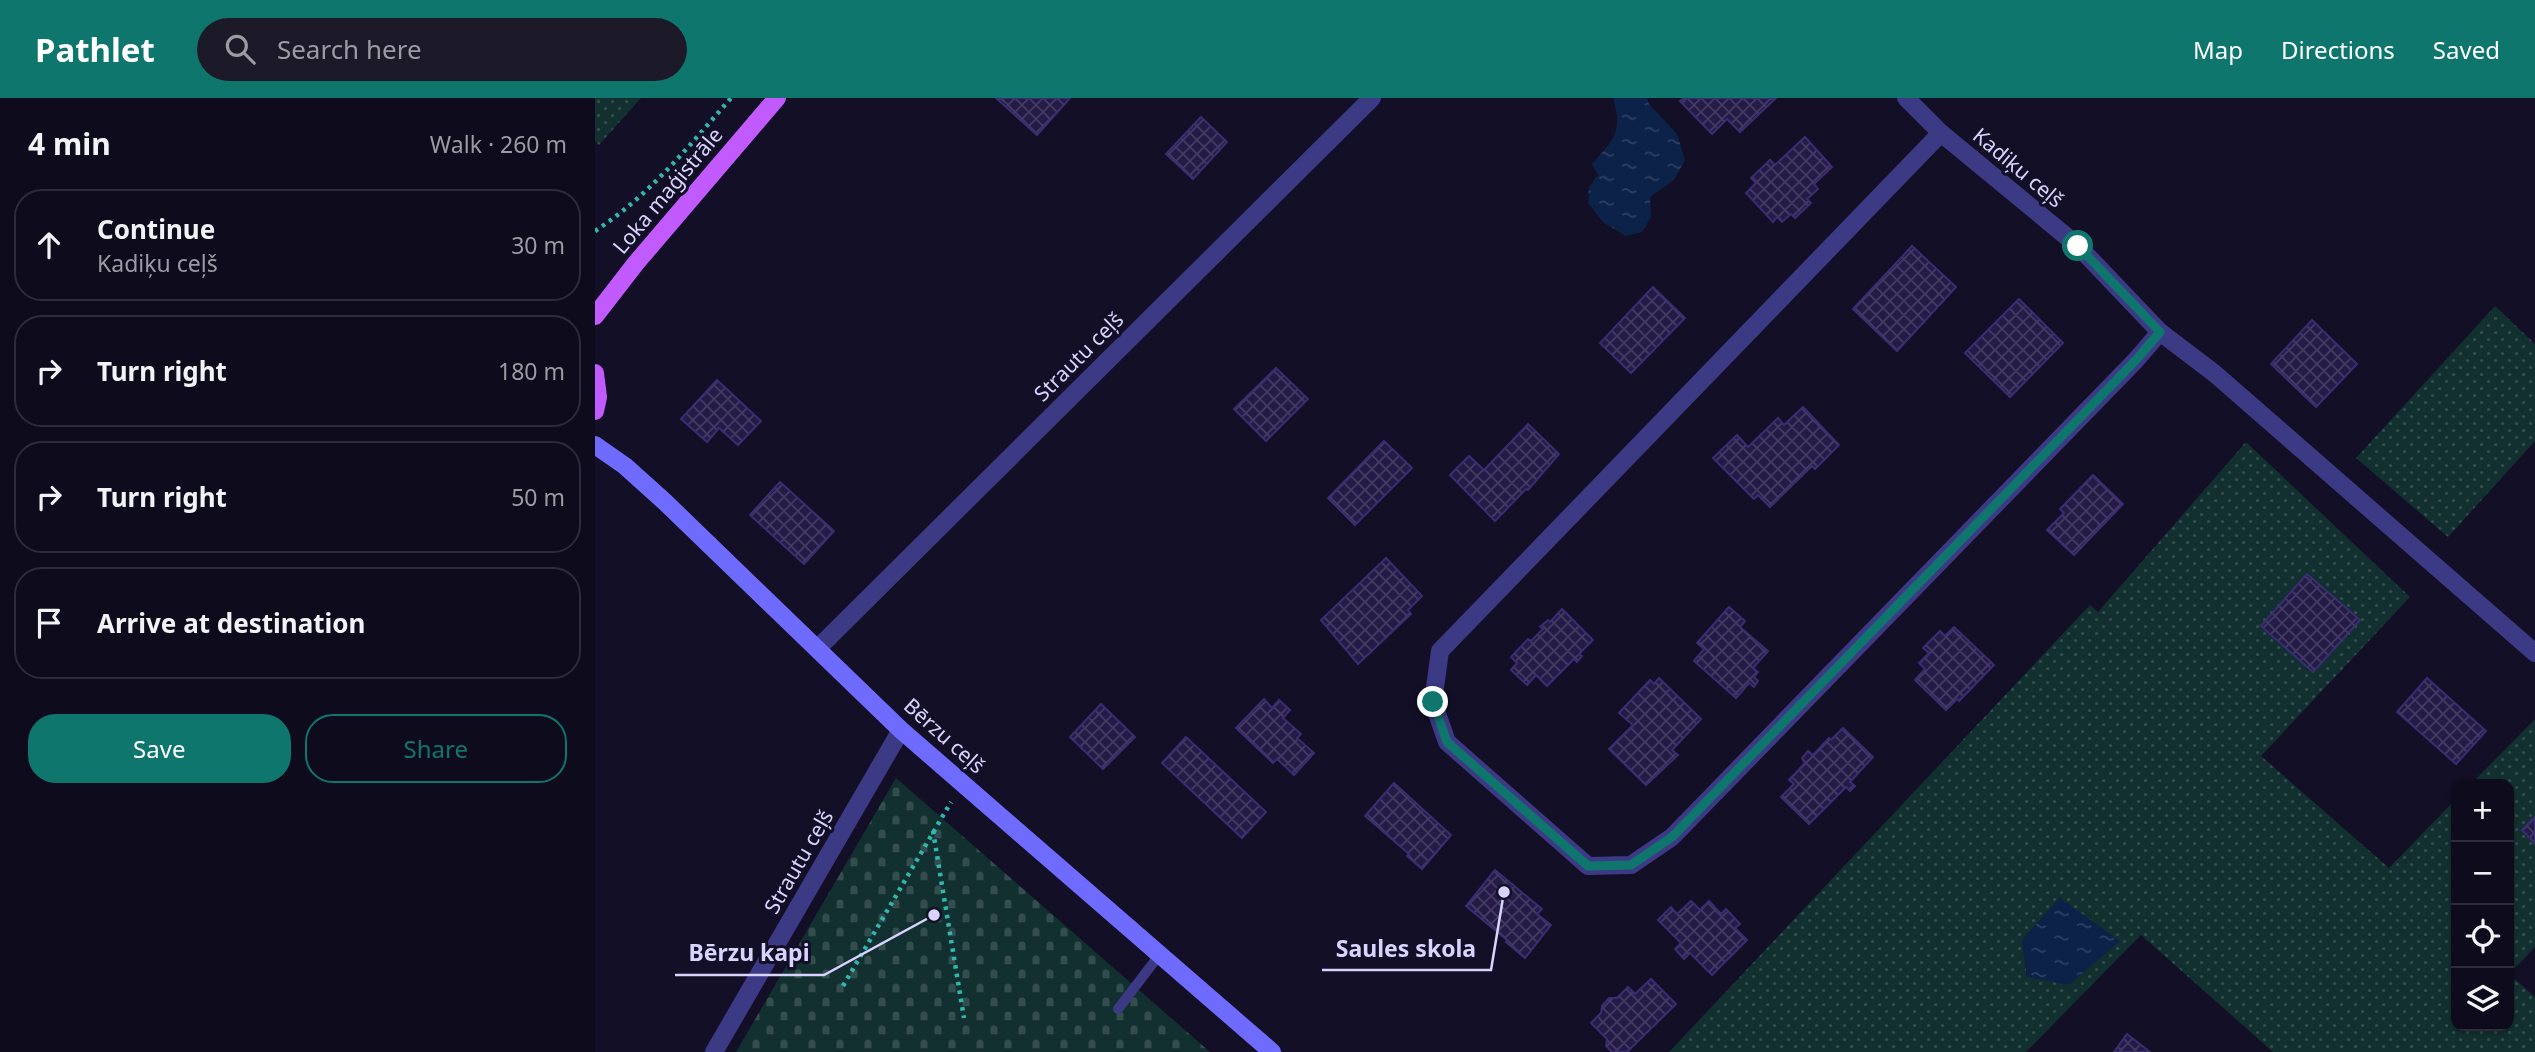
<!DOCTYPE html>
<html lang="en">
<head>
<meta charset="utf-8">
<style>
  :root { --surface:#0e0b1c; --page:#1c1929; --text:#f1f3f6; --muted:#9b9ba3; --line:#2e2b3b; --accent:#0f766e }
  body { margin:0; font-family:"Noto Sans",sans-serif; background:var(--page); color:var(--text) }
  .controls { position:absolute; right:21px; bottom:21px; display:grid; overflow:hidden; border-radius:14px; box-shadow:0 2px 5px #0004 }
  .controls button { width:63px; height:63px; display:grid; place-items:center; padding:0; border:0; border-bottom:2px solid var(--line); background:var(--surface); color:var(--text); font:35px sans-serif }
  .stop { position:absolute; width:21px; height:21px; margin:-16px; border:5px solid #0f766e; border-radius:50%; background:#fff }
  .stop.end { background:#0f766e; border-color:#fff; box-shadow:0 2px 7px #0008 }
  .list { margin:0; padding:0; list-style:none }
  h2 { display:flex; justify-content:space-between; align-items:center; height:91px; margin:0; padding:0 28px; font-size:30px }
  h2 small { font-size:23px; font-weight:400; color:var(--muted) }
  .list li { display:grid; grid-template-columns:46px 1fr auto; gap:21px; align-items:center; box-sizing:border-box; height:112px; margin:0 14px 14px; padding:0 14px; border:2px solid var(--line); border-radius:28px }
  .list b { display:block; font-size:26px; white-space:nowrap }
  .list p { margin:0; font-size:23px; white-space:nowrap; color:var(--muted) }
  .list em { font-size:23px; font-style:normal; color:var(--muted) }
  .actions { display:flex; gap:14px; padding:21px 28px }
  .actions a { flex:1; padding:16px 0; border:2px solid var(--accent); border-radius:28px; text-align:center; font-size:24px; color:var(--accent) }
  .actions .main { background:var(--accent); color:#fff }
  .icon { flex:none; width:38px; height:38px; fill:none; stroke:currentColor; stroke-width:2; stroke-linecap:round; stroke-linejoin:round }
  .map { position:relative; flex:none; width:1940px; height:954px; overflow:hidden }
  header { display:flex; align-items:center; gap:42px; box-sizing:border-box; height:98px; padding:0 35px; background:var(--accent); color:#fff }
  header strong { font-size:33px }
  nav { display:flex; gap:38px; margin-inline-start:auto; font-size:24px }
  .search { width:490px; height:63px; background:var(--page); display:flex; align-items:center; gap:18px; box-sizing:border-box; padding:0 24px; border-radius:38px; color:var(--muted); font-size:26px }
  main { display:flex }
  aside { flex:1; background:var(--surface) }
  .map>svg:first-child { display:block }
  .grass { fill:url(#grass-dots); fill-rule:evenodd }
  .cemetery { fill:url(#cemetery-stones) }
  .water { fill:url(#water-ripples) }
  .building { fill:url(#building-cross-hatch); stroke:#3b2d73; stroke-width:2 }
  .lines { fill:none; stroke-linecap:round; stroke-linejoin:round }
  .path { stroke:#2fb8b0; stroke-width:4.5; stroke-dasharray:3.5 5; stroke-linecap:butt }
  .lane { stroke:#3d3a85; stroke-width:10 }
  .street { stroke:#3d3a85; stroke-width:18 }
  .secondary { stroke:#6f6bff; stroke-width:18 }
  .primary { stroke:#c25bff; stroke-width:18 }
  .route { stroke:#0f766e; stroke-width:9 }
  .labels { text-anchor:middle; stroke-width:6; stroke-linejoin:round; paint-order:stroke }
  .street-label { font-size:21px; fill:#d9d4ff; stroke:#130f26 }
  .leader { fill:none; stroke:#d9d4ff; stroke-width:2.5 }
  .callout-dot { fill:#d9d4ff; stroke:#130f26; stroke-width:2.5 }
  .callout-label { font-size:23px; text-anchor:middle; font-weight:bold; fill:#d9d4ff; stroke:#130f26; stroke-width:6; stroke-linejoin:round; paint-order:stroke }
</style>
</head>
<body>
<header>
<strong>Pathlet</strong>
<div class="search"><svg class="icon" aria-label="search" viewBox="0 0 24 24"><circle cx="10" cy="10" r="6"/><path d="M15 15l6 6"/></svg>Search here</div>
<nav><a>Map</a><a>Directions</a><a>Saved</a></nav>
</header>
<main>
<aside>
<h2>4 min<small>Walk · 260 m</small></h2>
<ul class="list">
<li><svg class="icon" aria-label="ahead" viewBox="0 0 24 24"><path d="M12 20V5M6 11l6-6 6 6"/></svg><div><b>Continue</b><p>Kadiķu ceļš</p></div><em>30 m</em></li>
<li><svg class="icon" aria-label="right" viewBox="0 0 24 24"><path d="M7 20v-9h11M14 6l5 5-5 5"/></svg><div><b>Turn right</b></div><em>180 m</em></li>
<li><svg class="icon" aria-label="right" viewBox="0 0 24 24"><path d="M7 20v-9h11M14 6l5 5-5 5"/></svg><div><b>Turn right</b></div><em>50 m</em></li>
<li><svg class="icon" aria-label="arrive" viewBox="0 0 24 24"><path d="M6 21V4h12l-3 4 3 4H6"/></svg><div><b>Arrive at destination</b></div></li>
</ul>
<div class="actions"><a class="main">Save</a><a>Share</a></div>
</aside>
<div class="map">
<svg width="1940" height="954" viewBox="0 0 1940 954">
  <defs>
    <pattern id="grass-dots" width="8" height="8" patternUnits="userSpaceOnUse" patternTransform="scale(1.75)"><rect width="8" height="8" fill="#12302f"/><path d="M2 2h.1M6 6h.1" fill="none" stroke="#344d4e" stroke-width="1.8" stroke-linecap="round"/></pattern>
    <pattern id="cemetery-stones" width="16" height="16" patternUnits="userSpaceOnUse" patternTransform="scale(1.75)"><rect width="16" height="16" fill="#12302f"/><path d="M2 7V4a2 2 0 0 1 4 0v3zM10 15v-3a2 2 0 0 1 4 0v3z" fill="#344d4e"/></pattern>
    <pattern id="water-ripples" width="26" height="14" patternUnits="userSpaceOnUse" patternTransform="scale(1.75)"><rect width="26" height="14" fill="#0c2248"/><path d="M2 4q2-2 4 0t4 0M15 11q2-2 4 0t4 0" fill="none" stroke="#2f4163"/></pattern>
    <pattern id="building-cross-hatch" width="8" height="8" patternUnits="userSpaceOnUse" patternTransform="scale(1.75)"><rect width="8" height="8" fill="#241b47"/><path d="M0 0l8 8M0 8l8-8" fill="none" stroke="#433b63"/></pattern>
  </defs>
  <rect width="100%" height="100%" fill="#130f26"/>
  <g class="grass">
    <path d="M0 0H46L4 47 0 43Z"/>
    <path d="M1900 208 1940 246V343L1853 439 1761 360Z"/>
    <path d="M1651 344 1815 499 1666 658 1794 770 1861 701V928H1914V686H1876L1940 621V849L1914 876 1940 899V954H1678L1546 837 1431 954H1074L1495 507 1503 514ZM1465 800 1432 879 1427 842Z"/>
  </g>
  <path class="cemetery" d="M301 680 615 954H141Z"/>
  <g class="water">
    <path d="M1018 0H1052L1054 6 1082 36 1090 62 1079 82 1055 99 1056 119 1047 134 1031 138 1009 125 993 105 994 89 1003 77 997 66C1019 41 1028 35 1018 0Z"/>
    <path d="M1465 800 1525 843 1474 887 1432 879 1427 842Z"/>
  </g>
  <g class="building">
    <path d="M401 0H475L442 37Z"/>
    <path d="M1089 0H1181L1145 34 1132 21 1117 36 1085 3Z"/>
    <path d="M606 19 632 44 598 81 571 56Z"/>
    <path d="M1210 39 1237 69 1219 86 1223 91 1212 101 1216 105 1200 120 1196 116 1187 124 1182 119 1178 124 1151 95 1161 85 1156 80 1175 62 1180 67Z"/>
    <path d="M1317 148 1361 189 1302 253 1258 211Z"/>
    <path d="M1058 189 1090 220 1036 275 1005 245Z"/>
    <path d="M1424 201 1468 245 1415 299 1370 255Z"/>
    <path d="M1717 222 1762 266 1721 309 1676 266Z"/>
    <path d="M681 270 713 301 671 343 639 311Z"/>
    <path d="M122 282 166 323 143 347 124 330 112 344 86 321Z"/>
    <path d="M1208 309 1244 347 1220 371 1217 368 1175 409 1163 397 1159 401 1118 360 1142 337 1153 349 1183 320 1189 327Z"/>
    <path d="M933 326 964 356 933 392 931 391 900 423 855 377 874 358 889 372Z"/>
    <path d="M789 343 817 370 760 427 733 400Z"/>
    <path d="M1498 377 1528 406 1479 457 1452 432 1469 415 1465 411Z"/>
    <path d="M185 384 239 433 209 466 155 417Z"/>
    <path d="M791 460 827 498 813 512 816 516 763 566 726 522Z"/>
    <path d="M1712 476 1765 522 1718 574 1666 528Z"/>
    <path d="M1134 509 1150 523 1145 529 1173 553 1158 570 1163 574 1159 579 1163 583 1159 589 1154 585 1141 600 1099 563 1109 551 1102 545Z"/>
    <path d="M967 511 998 542 984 556 987 558 982 564 979 561 952 588 941 577 932 587 916 572 922 565 916 559 933 541 936 543 948 531 945 529 953 522 955 524Z"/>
    <path d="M1359 529 1399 567 1364 603 1362 601 1351 612 1320 582 1330 571 1324 565 1334 555 1328 550 1345 533 1350 538Z"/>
    <path d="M1064 580 1106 621 1077 652 1083 657 1051 687 1014 651 1038 627 1024 615 1055 582 1059 586Z"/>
    <path d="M1832 580 1891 633 1861 666 1802 614Z"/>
    <path d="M669 601 677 610 684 602 695 612 688 620 706 636 702 640 719 655 699 677 682 661 678 665 641 630Z"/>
    <path d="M506 606 540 639 508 671 475 639Z"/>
    <path d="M1248 630 1278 659 1255 684 1260 688 1255 693 1251 689 1214 726 1186 699 1199 686 1194 682 1210 665 1207 660 1213 653 1218 657 1234 640 1236 642Z"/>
    <path d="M591 639 671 714 647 740 567 665Z"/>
    <path d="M799 685 856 737 827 771 812 758 814 756 770 718Z"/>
    <path d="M1940 719V745L1927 732Z"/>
    <path d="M900 772 947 811 942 816 956 827 930 860 911 844 912 842 871 808Z"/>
    <path d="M1096 803 1105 812 1114 803 1126 816 1131 811 1145 826 1140 830 1152 842 1117 877 1095 855 1089 861 1080 851 1086 845 1063 822 1076 809 1082 816Z"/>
    <path d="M1056 881 1081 906 1032 954H1017L1011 948 1012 941 996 925 1006 915 1007 908 1014 900H1022L1033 889 1040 896Z"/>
    <path d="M1532 936 1555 954H1519Z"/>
  </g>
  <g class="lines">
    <g class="path">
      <path d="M0 133C54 98 94 48 136 0"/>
      <path d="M338 733 369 920"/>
      <path d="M248 888 356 704"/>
    </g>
    <path class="lane" d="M523 911 565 856"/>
    <g class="street">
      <path d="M1311 0 1346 35 1483 148 1565 234 1619 275 1940 555"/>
      <path d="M1346 35 845 553 838 604 852 644 993 768 1036 767 1077 739 1541 262 1565 234"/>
      <path d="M223 550 777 0"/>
      <path d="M119 954 306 632"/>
    </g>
    <path class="secondary" d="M0 347 30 368 70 404 306 632 677 954"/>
    <g class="primary">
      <path d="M0 218 41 165 182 0"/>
      <path d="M0 275 3 299 0 313"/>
    </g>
  </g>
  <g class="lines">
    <path class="route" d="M838 604 852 644 993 768 1036 767 1077 739 1541 262 1565 234 1483 148"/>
  </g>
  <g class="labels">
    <g class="street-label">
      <text transform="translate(1423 70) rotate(40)" y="7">Kadiķu ceļš</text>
      <text transform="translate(73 93) rotate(-50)" y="7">Loka maģistrāle</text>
      <text transform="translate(484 259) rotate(-45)" y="7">Strautu ceļš</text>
      <text transform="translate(349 638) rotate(42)" y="7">Bērzu ceļš</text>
      <text transform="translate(204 764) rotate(-60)" y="7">Strautu ceļš</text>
    </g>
  </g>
  <path class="leader" d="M909 794L896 872H727M339 817L229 877H80"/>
  <g class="callout-dot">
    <circle cx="909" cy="794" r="7"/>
    <circle cx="339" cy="817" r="7"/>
  </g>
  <g class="callout-label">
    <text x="811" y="859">Saules skola</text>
    <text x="154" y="863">Bērzu kapi</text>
  </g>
</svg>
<div class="controls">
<button>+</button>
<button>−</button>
<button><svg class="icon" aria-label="locate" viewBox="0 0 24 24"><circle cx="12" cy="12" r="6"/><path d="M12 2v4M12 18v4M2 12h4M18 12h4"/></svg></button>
<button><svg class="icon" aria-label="layers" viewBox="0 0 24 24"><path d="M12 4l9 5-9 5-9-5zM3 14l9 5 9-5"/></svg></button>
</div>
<div class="stop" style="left:1483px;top:148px"></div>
<div class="stop end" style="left:838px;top:604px"></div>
</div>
</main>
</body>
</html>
